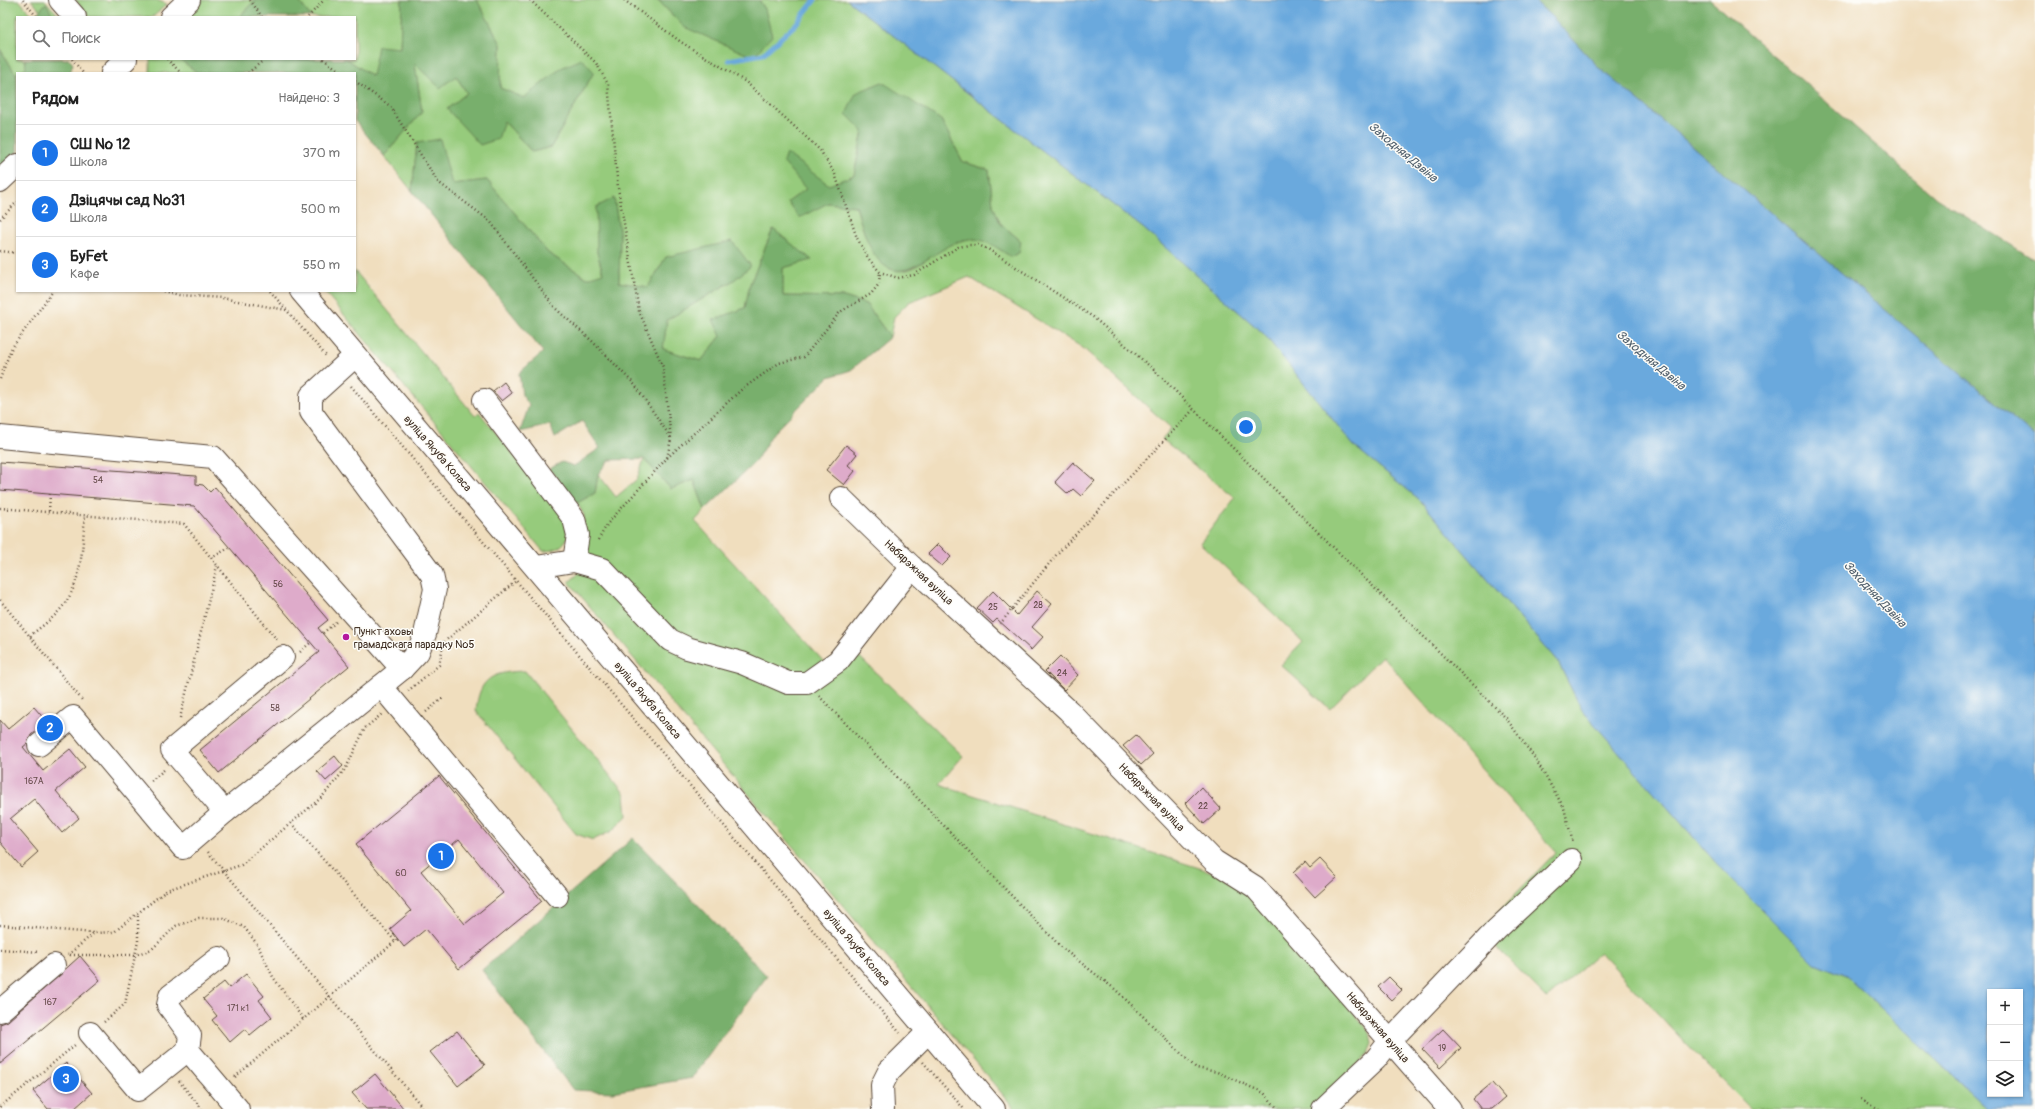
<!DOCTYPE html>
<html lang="ru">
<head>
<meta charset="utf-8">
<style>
  :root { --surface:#fff; --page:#f2f2f2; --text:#222; --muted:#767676; --line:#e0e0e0; --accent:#1a73e8 }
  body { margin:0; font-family:Pangolin,sans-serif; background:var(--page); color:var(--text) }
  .controls { position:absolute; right:12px; bottom:12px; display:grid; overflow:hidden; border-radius:0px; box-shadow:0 1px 3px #0004 }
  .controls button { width:36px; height:36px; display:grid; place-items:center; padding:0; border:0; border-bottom:1px solid var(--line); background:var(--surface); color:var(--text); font:20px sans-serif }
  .you { position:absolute; left:1246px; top:427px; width:14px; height:14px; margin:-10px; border:3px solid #fff; border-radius:50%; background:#1a73e8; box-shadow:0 0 0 6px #1a73e833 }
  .badge { display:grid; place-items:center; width:26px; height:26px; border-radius:50%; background:var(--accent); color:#fff; font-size:13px; font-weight:700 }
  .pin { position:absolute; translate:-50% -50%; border:2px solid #fff; box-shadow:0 1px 4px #0006 }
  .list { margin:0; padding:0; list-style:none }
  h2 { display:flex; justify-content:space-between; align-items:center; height:52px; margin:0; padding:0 16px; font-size:17px }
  h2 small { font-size:13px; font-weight:400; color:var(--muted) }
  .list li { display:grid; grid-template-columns:26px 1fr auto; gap:12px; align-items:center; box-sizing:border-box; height:56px; padding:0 16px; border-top:1px solid var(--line) }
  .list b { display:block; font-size:15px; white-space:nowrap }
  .list p { margin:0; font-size:13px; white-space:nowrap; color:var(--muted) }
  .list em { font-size:13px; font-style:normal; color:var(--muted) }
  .icon { flex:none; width:22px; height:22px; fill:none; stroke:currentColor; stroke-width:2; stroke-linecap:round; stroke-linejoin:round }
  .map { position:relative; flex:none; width:2035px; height:1109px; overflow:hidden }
  .search { position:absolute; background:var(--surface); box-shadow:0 1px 3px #0004; left:16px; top:16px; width:340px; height:44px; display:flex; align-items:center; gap:10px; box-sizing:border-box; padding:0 14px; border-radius:0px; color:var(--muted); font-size:15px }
  .panel { position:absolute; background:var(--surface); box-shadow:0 1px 3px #0004; left:16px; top:72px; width:340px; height:220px; border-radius:0px }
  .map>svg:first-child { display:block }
  .green { fill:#96cb7c; stroke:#687a4d; fill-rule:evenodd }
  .forest { fill:#78af6c; stroke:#5a6c45 }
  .water { fill:#6aa9dd; stroke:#526a7e; fill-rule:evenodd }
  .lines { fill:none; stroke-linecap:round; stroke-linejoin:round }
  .stream { stroke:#6aa9dd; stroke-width:5 }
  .building { fill:#deabca; fill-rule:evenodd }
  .minor-casing { stroke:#564536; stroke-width:24 }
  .path { stroke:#564536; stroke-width:2.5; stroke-dasharray:1 3; stroke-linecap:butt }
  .minor { stroke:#fff; stroke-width:22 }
  .poi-dot { fill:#b5179e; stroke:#fdfcf7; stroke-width:1.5 }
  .labels { text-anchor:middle; stroke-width:3; stroke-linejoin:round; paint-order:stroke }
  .number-label { font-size:9px; fill:#644a49 }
  .street-label { font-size:11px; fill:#3b2a1e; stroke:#fdfcf7 }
  .poi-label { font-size:11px; fill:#3b2a1e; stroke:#fdfcf7; text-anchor:start }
  .water-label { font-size:12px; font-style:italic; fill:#4e5d6a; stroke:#fdfcf7 }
</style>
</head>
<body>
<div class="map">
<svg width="2035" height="1109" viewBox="0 0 2035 1109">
  <rect width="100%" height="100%" fill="#fdfcf7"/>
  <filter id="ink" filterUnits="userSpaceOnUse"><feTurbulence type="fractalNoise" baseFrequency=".025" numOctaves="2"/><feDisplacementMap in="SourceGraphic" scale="8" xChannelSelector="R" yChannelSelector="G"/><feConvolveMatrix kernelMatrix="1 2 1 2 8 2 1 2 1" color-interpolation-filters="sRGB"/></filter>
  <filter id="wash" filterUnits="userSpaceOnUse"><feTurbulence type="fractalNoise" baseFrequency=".012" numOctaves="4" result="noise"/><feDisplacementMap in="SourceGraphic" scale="16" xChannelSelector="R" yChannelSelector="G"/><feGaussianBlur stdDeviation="0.9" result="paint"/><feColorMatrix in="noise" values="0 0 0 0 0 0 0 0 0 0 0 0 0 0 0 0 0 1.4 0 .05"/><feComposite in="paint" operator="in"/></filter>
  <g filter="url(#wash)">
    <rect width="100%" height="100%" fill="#f0debe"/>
    <g class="green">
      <path d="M0 0H19L34 17H17V59H25L26 67 20 73H17V76L0 49Z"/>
      <path d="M31 0H45L60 17H46Z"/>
      <path d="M75 0H105L108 2 110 0H156L167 4 153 17H90Z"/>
      <path d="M200 0H255L239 17H182Z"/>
      <path d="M298 0H402L400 49 372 76 347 59H355V17H311Z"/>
      <path d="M477 0H658L684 27 765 9 759 0H847L1143 228 1264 334 1354 446 1420 500 1558 662 1582 710 1725 873 1815 963 1847 976 1988 1109H1751L1691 1049 1600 952 1547 998 1480 931 1556 852 1382 656 1330 709 1281 665 1303 642 1200 543 1235 498 1162 439 1171 428 1083 348 969 277 909 302 894 317 890 337 866 304 844 297 783 296V268L811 260 773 229 750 284 745 308 714 320 721 336 701 361 663 349 667 320 734 280 666 257 648 287 619 282 620 236 614 198 597 252 603 274 587 278 548 253 487 180 452 184 417 143 412 191 384 156 422 112 415 64 455 75 467 93 447 109 504 121 532 152 551 147 594 72 561 68 524 98 500 88 501 44ZM941 120 963 162 989 170 993 205 1000 223 1021 241 1011 257C999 249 985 237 969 239 949 242 932 257 915 267 877 286 863 231 856 206L828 203 788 202 806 189 786 154 829 186 854 175 863 131Z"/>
      <path d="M150 59H179L198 73H150Z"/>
      <path d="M355 271 475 416 479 412 564 516 568 537C562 548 555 551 543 551L324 291H355Z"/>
      <path d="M644 459 671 489 694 480 705 510 695 521 825 663 847 645 963 756 939 784 1221 875 1257 899 1370 1032 1372 1044 1367 1055 1311 1109H1015L569 582 596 558 582 554 584 515 577 503 595 493 598 474 616 497 637 479Z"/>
      <path d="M525 671 625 794 627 816 612 831 593 840 576 834 476 711C479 677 493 672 525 671Z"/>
    </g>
    <g class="forest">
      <path d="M255 0H298L311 17H239Z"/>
      <path d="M402 0H477L501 44 500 88 524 98 561 68 582 59 594 72 551 147 532 152 504 121 498 139 480 145 447 109 467 93 456 76 440 88 415 64 422 112 384 156 355 121V73H198L179 59H347L372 76 378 46 400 48Z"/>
      <path d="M658 0H759L765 9 772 36 753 57 684 27Z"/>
      <path d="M1534 0H1710L1936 198 2035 260V437L1653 113 1600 69 1555 20Z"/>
      <path d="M46 3 54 17H34Z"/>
      <path d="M0 49 17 76V152L0 168Z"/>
      <path d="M25 59H69L73 64 70 73H20L26 67Z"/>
      <path d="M882 82 941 120 963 162 989 170 993 205 1000 223 1021 241 1019 253 1011 257C999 249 985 238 970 239 957 240 945 248 934 255 927 259 920 264 913 267 875 284 864 232 856 206L828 203 799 218 788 202 806 189 783 162 786 153 829 185 854 175 863 131 846 114 856 93Z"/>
      <path d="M440 139 452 184 487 180 548 253 587 278 603 273 597 252 596 207 614 198 620 236 619 282 648 287 666 257 732 241 751 266 734 280 667 320 663 349 701 361 721 336 713 320 745 308 750 284 773 229 812 260 783 268V296L844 297 866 304 890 337 851 370 829 377 773 433 755 462 705 510 694 480 671 489 644 459 609 460 598 474 595 493 577 503 549 469 562 462 574 466 600 448 582 421 555 438 550 425 520 432 529 405 522 395 519 373 543 352 412 191 417 143Z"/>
      <path d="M633 838 767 976 692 1078 612 1092 573 1090 482 970Z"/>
    </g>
    <path class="water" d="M847 0H1534L1555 20 1600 69 1653 113 2035 437V1109H1988L1847 976 1815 963 1725 873 1582 710 1558 662 1420 500 1354 446 1264 334 1143 228ZM1990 992H2020V1094H1990Z"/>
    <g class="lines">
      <path class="stream" d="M729 60 763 54 795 25 815 0"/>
    </g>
    <g id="blocks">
      <g class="building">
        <path d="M504 382 512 393 502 401 493 391Z"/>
        <path d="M846 445 857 454 848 465 855 471 844 485 826 470Z"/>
        <path d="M0 462 196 476V484L203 485 210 492 215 487 328 620 318 628 349 666 219 773 200 750 319 652 194 506 0 490Z"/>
        <path d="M1073 462 1095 481 1081 496 1073 489 1068 494 1055 482Z"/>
        <path d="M938 544 951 557 942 566 928 554Z"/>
        <path d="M993 591 1017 615 1037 591 1052 604 1032 627 1043 637 1031 650 997 619 993 623 977 608Z"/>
        <path d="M1060 656 1078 675 1064 690 1045 671Z"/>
        <path d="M34 707 47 722 31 735 27 744 23 747 43 771 70 749 85 767 56 791 79 818 62 833 34 799 10 819 38 852 21 867 0 842V720L8 729Z"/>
        <path d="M1136 735 1153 754 1141 765 1123 746Z"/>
        <path d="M335 756 343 766 326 781 317 771Z"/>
        <path d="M439 776 542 901 459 969 426 929 404 947 390 929 411 911 356 844ZM459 839 503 893 465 924 421 871Z"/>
        <path d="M1201 787 1221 809 1204 824 1185 803Z"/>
        <path d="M1320 859 1337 877 1315 897 1293 873 1305 862 1310 868Z"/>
        <path d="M80 956 100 980 0 1064V1024L8 1021Z"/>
        <path d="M246 974 264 996 259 1000 272 1017 250 1035 245 1029 230 1042 212 1020 217 1016 203 999 224 982 229 988Z"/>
        <path d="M1389 977 1402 990 1391 1000 1378 987Z"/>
        <path d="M1443 1029 1461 1048 1440 1068 1422 1049Z"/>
        <path d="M457 1031 485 1065 458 1086 430 1052Z"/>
        <path d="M66 1063 92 1093 74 1109H48L33 1091Z"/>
        <path d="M375 1074 404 1109H366L352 1093Z"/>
        <path d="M1492 1083 1505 1098 1492 1109H1481L1473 1099Z"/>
      </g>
    </g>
  </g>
  <g filter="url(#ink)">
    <use href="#blocks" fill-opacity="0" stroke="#564536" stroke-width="1"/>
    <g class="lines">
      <defs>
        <g id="minor">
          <path d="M60 0 75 17"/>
          <path d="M171 17 189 0"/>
          <path d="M112 73 126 59"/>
          <path d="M0 181 17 165"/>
          <path d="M301 291 994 1109"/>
          <path d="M484 400 574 519 578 535 574 561"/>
          <path d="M0 437 213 457 402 669"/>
          <path d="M841 498 912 567 1069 711 1214 861 1255 887 1450 1109"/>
          <path d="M536 567 574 561 602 569 670 640 687 648 742 663 788 683H807L838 661 912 567"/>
          <path d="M283 657 172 750 225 812 402 669 418 652 425 634 435 589 432 575 311 412V396L355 356"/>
          <path d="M381 686 557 896"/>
          <path d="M39 745 73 717 183 848 225 812"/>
          <path d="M219 958 170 996 168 1005 190 1035 188 1050 238 1109"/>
          <path d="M0 1011 54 965"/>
          <path d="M90 1033 138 1090 188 1050"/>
          <path d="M883 1109 882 1085 889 1071 928 1032"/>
          <path d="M1323 1109 1376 1059 1390 1041 1497 929 1571 860"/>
        </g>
      </defs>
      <use href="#minor" class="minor-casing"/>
      <g class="path">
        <path d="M23 0 37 17"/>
        <path d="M250 0 262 17"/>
        <path d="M530 0 596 63 608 84 618 188 639 311 663 367 671 439 667 458 608 523 597 542"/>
        <path d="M624 0 681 42 746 82 820 150 835 174 857 238 868 258 880 272 898 278 914 275 958 247 969 245H978L988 249 1093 317 1153 369 1506 718 1536 760 1564 808 1573 843"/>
        <path d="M308 17 324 0"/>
        <path d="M72 59 83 73"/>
        <path d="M167 59 181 73"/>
        <path d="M323 59 343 73"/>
        <path d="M153 73 155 71"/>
        <path d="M248 73 265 59"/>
        <path d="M355 81 390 106 438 182 490 221 555 308 592 341 635 385 671 438"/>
        <path d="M0 219 17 202"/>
        <path d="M0 251 17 253"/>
        <path d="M163 291 179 295 222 298 286 310"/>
        <path d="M270 291 327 357"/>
        <path d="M0 379 11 349 53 291"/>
        <path d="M351 386 900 1033"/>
        <path d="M667 458 741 390 779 363 804 357 840 312 871 294 879 284 880 272"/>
        <path d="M0 508 184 524 277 640"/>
        <path d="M49 511 50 494"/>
        <path d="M211 558 229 548"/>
        <path d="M0 600 82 700"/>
        <path d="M1000 624 1057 554 1193 410"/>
        <path d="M323 633 336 622"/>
        <path d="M30 636C39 628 50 621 58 612 83 586 82 548 85 515"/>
        <path d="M300 652 310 643"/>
        <path d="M408 691 439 665 444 642 516 581"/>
        <path d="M819 696 1062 948 1116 990 1196 1068 1217 1072 1264 1093 1278 1109"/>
        <path d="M426 712 444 697"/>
        <path d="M180 718 217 566"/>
        <path d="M151 781 165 769"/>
        <path d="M291 823 395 941"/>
        <path d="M208 852 424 1109"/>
        <path d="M0 925 94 933 114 932 167 890 241 865 322 797 346 768 365 728 382 714"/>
        <path d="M0 949 39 952"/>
        <path d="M68 955 93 934"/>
        <path d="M70 955H135L152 949 176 926 199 918H223L244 927 257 944 273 977 303 1019"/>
        <path d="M104 1022 125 1004 138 941V913"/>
        <path d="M923 1062 964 1109"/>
        <path d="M235 1077 398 939"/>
        <path d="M179 1081 202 1109"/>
        <path d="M1861 1099 1879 1109"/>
        <path d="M0 1107 75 1045"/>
      </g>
      <use href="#minor" class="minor"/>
    </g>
  </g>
  <circle class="poi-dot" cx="346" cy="637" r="4"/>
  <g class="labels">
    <g class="number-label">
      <text x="98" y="483">54</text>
      <text x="278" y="587">56</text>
      <text x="1038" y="608">28</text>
      <text x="993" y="610">25</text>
      <text x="1062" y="676">24</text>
      <text x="275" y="711">58</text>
      <text x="34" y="784">167А</text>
      <text x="1203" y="809">22</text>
      <text x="401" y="876">60</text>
      <text x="50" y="1005">167</text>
      <text x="238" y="1011">171 к1</text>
      <text x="1442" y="1051">19</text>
    </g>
    <g class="street-label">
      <text transform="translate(438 453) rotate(49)" y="4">вуліца Якуба Коласа</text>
      <text transform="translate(919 572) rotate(43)" y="4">Набярэжная вуліца</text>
      <text transform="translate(648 700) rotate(50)" y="4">вуліца Якуба Коласа</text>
      <text transform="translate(1152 797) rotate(46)" y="4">Набярэжная вуліца</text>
      <text transform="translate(857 947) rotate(50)" y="4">вуліца Якуба Коласа</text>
      <text transform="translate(1378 1027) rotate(49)" y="4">Набярэжная вуліца</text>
    </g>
    <g class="poi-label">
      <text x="354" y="635">Пункт аховы<tspan x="354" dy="13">грамадскага парадку №5</tspan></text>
    </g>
    <g class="water-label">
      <text transform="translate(1403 152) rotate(40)" y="4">Заходняя Дзвіна</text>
      <text transform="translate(1651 360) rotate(40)" y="4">Заходняя Дзвіна</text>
      <text transform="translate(1875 594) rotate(47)" y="4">Заходняя Дзвіна</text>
    </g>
  </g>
</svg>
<div class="controls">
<button>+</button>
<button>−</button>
<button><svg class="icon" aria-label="layers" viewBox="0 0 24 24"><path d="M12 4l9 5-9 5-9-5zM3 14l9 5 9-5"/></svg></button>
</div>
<div class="you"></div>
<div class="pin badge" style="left:441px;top:856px">1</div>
<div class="pin badge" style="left:50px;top:728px">2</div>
<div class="pin badge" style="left:66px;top:1079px">3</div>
<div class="search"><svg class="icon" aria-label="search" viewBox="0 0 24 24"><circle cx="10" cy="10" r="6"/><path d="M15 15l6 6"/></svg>Поиск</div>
<section class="panel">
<h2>Рядом<small>Найдено: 3</small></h2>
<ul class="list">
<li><span class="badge">1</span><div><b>СШ № 12</b><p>Школа</p></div><em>370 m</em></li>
<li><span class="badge">2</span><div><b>Дзіцячы сад №31</b><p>Школа</p></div><em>500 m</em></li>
<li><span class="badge">3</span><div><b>БуFet</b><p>Кафе</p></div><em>550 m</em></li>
</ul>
</section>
</div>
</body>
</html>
